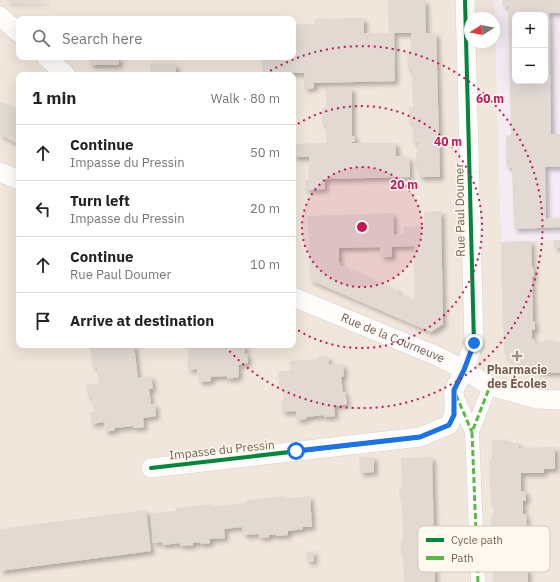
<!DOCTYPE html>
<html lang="en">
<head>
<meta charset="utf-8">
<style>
  :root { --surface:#fff; --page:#f2f2f2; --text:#222; --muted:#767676; --line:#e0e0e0 }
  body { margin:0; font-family:"IBM Plex Sans",sans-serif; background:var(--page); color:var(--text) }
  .controls { position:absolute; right:12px; top:12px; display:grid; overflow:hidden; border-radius:8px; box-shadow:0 4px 16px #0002 }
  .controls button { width:36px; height:36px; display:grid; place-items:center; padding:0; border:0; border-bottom:1px solid var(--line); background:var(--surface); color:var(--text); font:20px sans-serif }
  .compass { position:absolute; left:464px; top:12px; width:36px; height:36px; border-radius:50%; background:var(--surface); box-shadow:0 4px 16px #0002; rotate:259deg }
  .stop { position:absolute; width:12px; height:12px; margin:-9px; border:3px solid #1a73e8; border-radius:50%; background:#fff }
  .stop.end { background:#1a73e8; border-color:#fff; box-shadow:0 1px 4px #0008 }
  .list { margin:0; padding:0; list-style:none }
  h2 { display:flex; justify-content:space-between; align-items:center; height:52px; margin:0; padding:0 16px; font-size:17px }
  h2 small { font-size:13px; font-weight:400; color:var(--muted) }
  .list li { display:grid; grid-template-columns:26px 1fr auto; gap:12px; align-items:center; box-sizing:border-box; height:56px; padding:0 16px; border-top:1px solid var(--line) }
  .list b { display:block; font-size:15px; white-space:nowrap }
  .list p { margin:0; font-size:13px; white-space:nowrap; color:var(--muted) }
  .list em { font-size:13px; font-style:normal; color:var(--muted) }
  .icon { flex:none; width:22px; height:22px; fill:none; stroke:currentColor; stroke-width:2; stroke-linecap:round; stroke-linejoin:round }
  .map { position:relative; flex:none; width:560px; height:582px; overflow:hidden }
  .search { position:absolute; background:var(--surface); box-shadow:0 4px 16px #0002; left:16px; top:16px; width:280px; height:44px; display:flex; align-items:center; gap:10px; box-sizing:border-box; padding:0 14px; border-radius:8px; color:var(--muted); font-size:15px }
  .panel { position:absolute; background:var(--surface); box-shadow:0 4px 16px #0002; left:16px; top:72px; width:280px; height:276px; border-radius:8px }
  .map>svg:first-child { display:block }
  .residential { fill:#f0e6db; fill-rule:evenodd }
  .education { fill:#f4ebf3; fill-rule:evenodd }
  .building { fill:#e1d9d2; fill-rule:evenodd; filter:url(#shadow) }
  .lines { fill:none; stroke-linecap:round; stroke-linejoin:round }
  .pedestrian-casing { stroke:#d6d0cb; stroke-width:15 }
  .minor-casing { stroke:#d6d0cb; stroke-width:20 }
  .pedestrian { stroke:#fefdfc; stroke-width:14 }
  .minor { stroke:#fefdfc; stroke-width:19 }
  .quiet { stroke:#58b947; stroke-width:3; stroke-dasharray:6 3; stroke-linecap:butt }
  .cycleway-casing { stroke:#fef8ef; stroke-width:6 }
  .cycleway { stroke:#00873e; stroke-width:4 }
  .route { stroke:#1a73e8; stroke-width:5 }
  .ring { fill:none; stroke:#c2185b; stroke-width:2; stroke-dasharray:2 4 }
  .poi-dot { fill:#a29086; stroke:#fef8ef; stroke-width:1.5 }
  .labels { text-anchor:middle; stroke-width:3; stroke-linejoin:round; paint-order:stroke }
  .street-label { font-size:12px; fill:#745b4e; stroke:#fef8ef }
  .poi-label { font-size:12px; font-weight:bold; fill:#745b4e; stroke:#fef8ef }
  .key { fill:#fef8ef; stroke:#d5c9bf; stroke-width:1 }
  .key-label { font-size:11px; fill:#745b4e }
  .centre { fill:#c2185b; stroke:#fef8ef; stroke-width:2 }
  .ring-label { font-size:12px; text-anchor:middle; font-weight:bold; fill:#c2185b; stroke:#fef8ef; stroke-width:3; stroke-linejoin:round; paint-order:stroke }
</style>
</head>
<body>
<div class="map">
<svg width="560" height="582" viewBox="0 0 560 582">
  <defs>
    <filter id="shadow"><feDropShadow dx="3.5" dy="3.5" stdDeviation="2" flood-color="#0004"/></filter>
  </defs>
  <rect width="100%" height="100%" fill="#f7f3ed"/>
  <path class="residential" d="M0 0H560V582H0ZM515 15H545V81H515ZM470 18H494V42H470ZM19 19H293V57H19ZM19 75H293V345H19Z"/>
  <path class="education" d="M494 0H560V240L501 242ZM515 15H545V81H515Z"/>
  <g class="building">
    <path d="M6 0H46V1L8 2Z"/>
    <path d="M388 0H425L426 33H436L440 177H419L418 166H415L416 153H418V142L413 143V123H409V107H413L412 69H408L407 53H411V33H394L395 81 314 83V88L304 89V73H292V75H266V71H262V57H293V24H315V19L364 18V33H389Z"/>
    <path d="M502 0H560V13H549L551 134H560V167H545L546 219 560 218V227L514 229 512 168H509L506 165V138L509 135H511L508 7H506L502 5ZM515 15H545V81H515Z"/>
    <rect x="90" y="57" width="29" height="8"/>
    <rect x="150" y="64" width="26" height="11"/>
    <path d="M326 88H352V136H355V142H352V143H396V156L409 157 410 177 325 179V189L305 190V180H309V157H293V144L327 143 326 124H322V108H326Z"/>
    <path d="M0 102 19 110V144L0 135Z"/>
    <path d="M441 211 443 324 431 332 310 280 308 216 393 213 394 235 404 234 403 227 424 226V212ZM414 246 415 297 414 300 398 294 399 291 340 265 339 262V248L380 247 381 257H392V247Z"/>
    <rect x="554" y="240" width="6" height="8"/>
    <path d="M531 241 532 268 533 267 534 277H532L533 321H535V330H532V338L536 343 543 342V341H545V340H554V342H560V373L538 372V371L513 365 504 352 501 261H502L501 242Z"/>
    <path d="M90 345H134L138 378 151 376 153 389H149L151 404H155L156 416 143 418 144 427 133 428V426L115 428V430L105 432 104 422 91 424 90 412H94L92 396 88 397 86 385 99 383 97 368H93Z"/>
    <path d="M187 345H246V348H244L245 354 247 353 248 363 238 365 239 377 227 379V376L211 377V381L199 382 197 369 188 370 187 359H189Z"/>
    <path d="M328 356 329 365 343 364 344 376 341 377 343 392H345L347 404 334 406 335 416 324 417V415L306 417 307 419 296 420V411L282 412 281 400H284L282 384H279L278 372 291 370 290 361 300 360 301 361 318 359V357Z"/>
    <path d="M504 438H505V443H519V448L555 447V469H544V473H521V491H526V501H523V514H526L527 530 522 531 523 546H527V557L524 556 525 569H528V582H493V570H496V557H492L491 515H494V502H491L489 459H492V439H493L494 440H504Z"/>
    <path d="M359 457H374V472L360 473Z"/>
    <path d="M432 457 435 582H404L403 553H401V542L403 541 402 499H400L399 487H402L401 458Z"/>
    <path d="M284 496V499L310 496 312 527H303V529L288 531V535L276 536V535H269V537L259 538V534L243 535 242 527 224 529 225 538 210 539V543L200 544V542L193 543V545L180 546V543L162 545V542L153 543 151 513 176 511 175 508 213 504V506L247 503 246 500Z"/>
    <path d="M146 510 151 551 0 571V529Z"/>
    <path d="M314 551V561L307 562 306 552Z"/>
  </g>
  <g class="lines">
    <defs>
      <g id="pedestrian">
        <path d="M456 395 472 432"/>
        <path d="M478 582 472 432 490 386"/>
      </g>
      <g id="minor">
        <path d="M0 16 19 33"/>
        <path d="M46 57 66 75"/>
        <path d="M0 172 19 180"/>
        <path id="s1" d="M293 297 437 356 464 370 490 386 537 399 560 400"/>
        <path d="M151 468 420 437 449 425 454 415V390L464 370 474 343 465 0"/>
      </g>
    </defs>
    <use href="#pedestrian" class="pedestrian-casing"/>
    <use href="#minor" class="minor-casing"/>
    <use href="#pedestrian" class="pedestrian"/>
    <use href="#minor" class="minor"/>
    <g class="quiet">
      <path d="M456 395 472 432"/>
      <path d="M478 582 472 432 490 386"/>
    </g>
    <defs>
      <path id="cycleway" d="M151 468 420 437 449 425 454 415V390L464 370 474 343 465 0"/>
    </defs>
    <use href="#cycleway" class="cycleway-casing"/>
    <use href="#cycleway" class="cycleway"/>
  </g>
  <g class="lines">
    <path class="route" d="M296 451 420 437 449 425 454 415V390L464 370 474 343"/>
  </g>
  <circle cx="362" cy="227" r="60" fill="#c2185b" fill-opacity=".12"/>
  <g class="ring">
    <circle cx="362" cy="227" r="60"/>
    <path d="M293 127A121 121 0 1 1 293 327"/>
    <path d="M265 74A181 181 0 1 1 225 346"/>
  </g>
  <path class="poi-dot" d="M515 350h4v4h4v4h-4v4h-4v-4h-4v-4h4z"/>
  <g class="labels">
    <g class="street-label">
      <text transform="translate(460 210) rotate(-91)" y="4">Rue Paul Doumer</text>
      <text dy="4" stroke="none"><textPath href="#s1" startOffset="108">Rue de la Courneuve</textPath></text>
      <text transform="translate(222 450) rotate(-6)" y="4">Impasse du Pressin</text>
    </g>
    <g class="poi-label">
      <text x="517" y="374">Pharmacie<tspan x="517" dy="14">des Écoles</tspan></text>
    </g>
  </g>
  <rect x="418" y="526" width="132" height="46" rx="6" class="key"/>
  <rect x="426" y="538" width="18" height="4" fill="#00873e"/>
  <rect x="426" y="556" width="18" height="4" fill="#58b947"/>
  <g class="key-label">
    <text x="451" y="544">Cycle path</text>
    <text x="451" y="562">Path</text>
  </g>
  <circle cx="362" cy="227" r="6" class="centre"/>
  <g class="ring-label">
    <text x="490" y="103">60 m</text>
    <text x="448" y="146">40 m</text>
    <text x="404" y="189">20 m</text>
  </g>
</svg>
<div class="controls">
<button>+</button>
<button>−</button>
</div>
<svg class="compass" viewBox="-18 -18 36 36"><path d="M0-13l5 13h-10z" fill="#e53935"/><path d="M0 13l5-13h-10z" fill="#767676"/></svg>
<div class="stop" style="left:296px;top:451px"></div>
<div class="stop end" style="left:474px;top:343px"></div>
<div class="search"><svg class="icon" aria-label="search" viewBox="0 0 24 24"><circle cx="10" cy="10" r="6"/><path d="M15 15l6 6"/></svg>Search here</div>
<section class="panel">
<h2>1 min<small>Walk · 80 m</small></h2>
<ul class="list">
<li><svg class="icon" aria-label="ahead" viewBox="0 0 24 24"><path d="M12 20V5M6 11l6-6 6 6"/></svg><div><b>Continue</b><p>Impasse du Pressin</p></div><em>50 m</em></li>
<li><svg class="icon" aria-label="left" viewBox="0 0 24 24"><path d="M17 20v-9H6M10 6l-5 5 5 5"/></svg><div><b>Turn left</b><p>Impasse du Pressin</p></div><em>20 m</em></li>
<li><svg class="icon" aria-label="ahead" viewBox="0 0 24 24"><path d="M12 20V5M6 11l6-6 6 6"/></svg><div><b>Continue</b><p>Rue Paul Doumer</p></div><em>10 m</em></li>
<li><svg class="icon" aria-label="arrive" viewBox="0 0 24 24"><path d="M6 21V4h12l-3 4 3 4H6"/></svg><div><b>Arrive at destination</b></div></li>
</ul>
</section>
</div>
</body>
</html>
